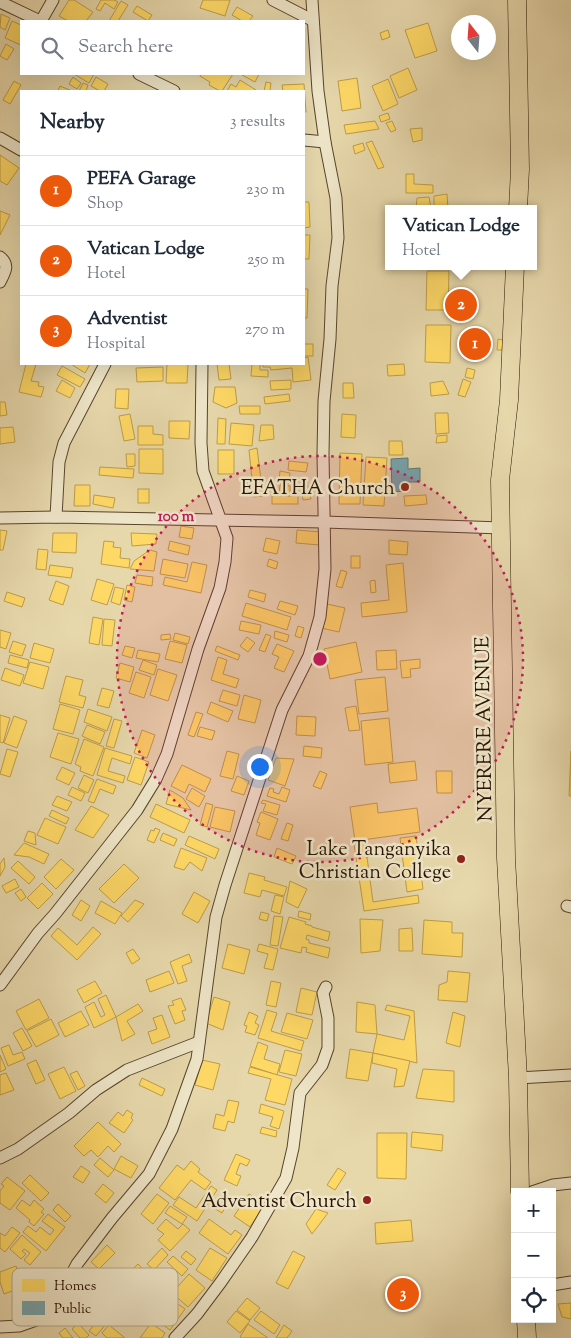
<!DOCTYPE html>
<html lang="en">
<head>
<meta charset="utf-8">
<style>
  :root { --surface:#fff; --page:#f6f6f7; --text:#1f2937; --muted:#747a83; --line:#e0e1e3; --accent:#ea580c }
  body { margin:0; font-family:"Sorts Mill Goudy",serif; background:var(--page); color:var(--text) }
  .controls { position:absolute; right:15px; bottom:15px; display:grid; overflow:hidden; border-radius:0px; box-shadow:0 5px 20px #0002 }
  .controls button { width:45px; height:45px; display:grid; place-items:center; padding:0; border:0; border-bottom:1px solid var(--line); background:var(--surface); color:var(--text); font:25px sans-serif }
  .compass { position:absolute; left:451px; top:15px; width:45px; height:45px; border-radius:50%; background:var(--surface); box-shadow:0 5px 20px #0002; rotate:343deg }
  .you { position:absolute; left:259px; top:766px; width:18px; height:18px; margin:-12px; border:4px solid #fff; border-radius:50%; background:#1a73e8; box-shadow:0 0 0 8px #1a73e833 }
  .badge { display:grid; place-items:center; width:32px; height:32px; border-radius:50%; background:var(--accent); color:#fff; font-size:16px; font-weight:700 }
  .pin { position:absolute; translate:-50% -50%; border:2px solid #fff; box-shadow:0 1px 5px #0006 }
  .popup { position:absolute; left:385px; top:205px; width:152px; height:65px; box-sizing:border-box; display:grid; place-content:center; border-radius:0px; background:var(--surface); filter:drop-shadow(0 1px 4px #0005); font-size:16px; white-space:nowrap; color:var(--muted) }
  .popup b { font-size:19px; color:var(--text) }
  .popup::after { content:''; position:absolute; left:50%; top:100%; margin-left:-10px; border:10px solid transparent; border-top-color:var(--surface) }
  .list { margin:0; padding:0; list-style:none }
  h2 { display:flex; justify-content:space-between; align-items:center; height:65px; margin:0; padding:0 20px; font-size:21px }
  h2 small { font-size:16px; font-weight:400; color:var(--muted) }
  .list li { display:grid; grid-template-columns:32px 1fr auto; gap:15px; align-items:center; box-sizing:border-box; height:70px; padding:0 20px; border-top:1px solid var(--line) }
  .list b { display:block; font-size:19px; white-space:nowrap }
  .list p { margin:0; font-size:16px; white-space:nowrap; color:var(--muted) }
  .list em { font-size:16px; font-style:normal; color:var(--muted) }
  .icon { flex:none; width:28px; height:28px; fill:none; stroke:currentColor; stroke-width:2; stroke-linecap:round; stroke-linejoin:round }
  .map { position:relative; flex:none; width:571px; height:1338px; overflow:hidden }
  .search { position:absolute; background:var(--surface); box-shadow:0 5px 20px #0002; left:20px; top:20px; width:285px; height:55px; display:flex; align-items:center; gap:12px; box-sizing:border-box; padding:0 18px; border-radius:0px; color:var(--muted); font-size:19px }
  .panel { position:absolute; background:var(--surface); box-shadow:0 5px 20px #0002; left:20px; top:90px; width:285px; height:275px; border-radius:0px }
  .map>svg:first-child { display:block }
  .homes { fill:#ffd966; stroke:#be9d48 }
  .public { fill:#76a5af; stroke:#5e797b }
  .lines { fill:none; stroke-linecap:round; stroke-linejoin:round }
  .street-casing { stroke:#57442c; stroke-width:13 }
  .primary-casing { stroke:#271201; stroke-width:19 }
  .street { stroke:#efe6c9; stroke-width:11 }
  .primary { stroke:#e7d8ac; stroke-width:18 }
  .ring { fill:none; stroke:#c2185b; stroke-width:2.5; stroke-dasharray:2.5 5 }
  .poi-dot { fill:#8f2418; stroke:#efe6c9; stroke-width:2 }
  .labels { text-anchor:middle; stroke-width:5; stroke-linejoin:round; paint-order:stroke }
  .poi-label { font-size:20px; fill:#271201; stroke:#efe6c9; text-anchor:end }
  .street-label { font-size:20px; fill:#271201; stroke:#efe6c9 }
  .key { fill:#efe6c9; stroke:#b3a68d; stroke-width:1 }
  .key-label { font-size:14px; fill:#271201 }
  .centre { fill:#c2185b; stroke:#efe6c9; stroke-width:2.5 }
  .ring-label { font-size:15px; text-anchor:middle; font-weight:bold; fill:#c2185b; stroke:#efe6c9; stroke-width:5; stroke-linejoin:round; paint-order:stroke }
</style>
</head>
<body>
<div class="map">
<svg width="571" height="1338" viewBox="0 0 571 1338">
  <rect width="100%" height="100%" fill="#e7d8ac"/>
  <filter id="stains"><feTurbulence type="fractalNoise" baseFrequency=".004" numOctaves="4"/><feColorMatrix values="0 0 0 0 .2 0 0 0 0 .09 0 0 0 0 .02 0 0 0 .5 -.17"/></filter>
  <radialGradient id="worn" r=".72"><stop offset=".6" stop-color="#630" stop-opacity="0"/><stop offset="1" stop-color="#630" stop-opacity=".3"/></radialGradient>
  <g class="homes">
    <path d="M69 0H74L93 12 86 21H68L59 16Z"/>
    <path d="M101 0H114L118 2 114 9 105 3 100 11 96 9Z"/>
    <path d="M203 0H230L225 16 200 8Z"/>
    <path d="M121 1 128 5 118 21H109Z"/>
    <path d="M137 6 152 15 148 21 133 12Z"/>
    <path d="M237 7 253 16 249 21H242L232 15Z"/>
    <path d="M1 14 10 18 5 30 0 27Z"/>
    <path d="M12 21 21 25V45L5 38Z"/>
    <path d="M428 23 437 51 415 58 405 30Z"/>
    <path d="M388 30 390 37 382 40 380 33Z"/>
    <path d="M6 44 14 49 7 60 0 56Z"/>
    <path d="M408 68 417 90 399 98 390 76Z"/>
    <path d="M74 74H94L89 83Z"/>
    <path d="M201 74H233L222 91H220L209 85 210 82 200 76Z"/>
    <path d="M243 74H259L255 82 242 75Z"/>
    <path d="M73 77 81 83 77 89 69 84Z"/>
    <path d="M96 77 108 84 104 91H100L91 86Z"/>
    <path d="M357 78 361 108 342 111 338 81Z"/>
    <path d="M388 79 398 104 383 111 372 86Z"/>
    <path d="M240 80 256 90 255 91H227L231 84 236 87Z"/>
    <path d="M14 81 21 85 10 104 3 100Z"/>
    <path d="M266 82 271 83 270 91H264Z"/>
    <path d="M83 83 88 85 86 91H79Z"/>
    <path d="M304 84 306 112H304V91H283L282 85Z"/>
    <path d="M60 86 72 91H58Z"/>
    <path d="M388 113 390 119 381 122 379 116Z"/>
    <path d="M375 121 379 129 346 134 344 125Z"/>
    <path d="M392 121 396 130 391 132 386 123Z"/>
    <path d="M422 128V140L413 142 410 129Z"/>
    <path d="M372 141 384 167 378 169 366 143Z"/>
    <path d="M363 143 365 150 355 154 353 146Z"/>
    <path d="M0 155 19 168 7 185 0 181Z"/>
    <path d="M406 174H414V184L433 185V193H406Z"/>
    <path d="M447 194 448 209H434V196Z"/>
    <path d="M429 197 431 209H416L417 198Z"/>
    <path d="M304 202H309L310 227 304 228Z"/>
    <path d="M0 211 10 215 0 235Z"/>
    <path d="M304 235H310L309 259H304Z"/>
    <path d="M427 271H449L448 310H426Z"/>
    <path d="M304 289H308L307 318H304Z"/>
    <path d="M426 325H451L450 363 425 362Z"/>
    <path d="M498 339 503 340 502 350H497Z"/>
    <rect x="304" y="344" width="9" height="12"/>
    <path d="M308 357 311 380 293 382 292 368 271 370 270 367H263V364H304V358Z"/>
    <path d="M26 364H36L31 381 39 382 38 386 44 387 41 397 19 392Z"/>
    <path d="M71 364H90L85 373Z"/>
    <path d="M167 364H188L187 383H166Z"/>
    <path d="M217 364H229L231 379 219 380Z"/>
    <path d="M252 364H260V370H268V377L251 376Z"/>
    <path d="M404 364 405 375 388 376 387 365Z"/>
    <path d="M62 366 85 379 80 387 57 375Z"/>
    <path d="M163 367V381L137 382 136 368Z"/>
    <path d="M467 368 475 370 473 379 465 377Z"/>
    <path d="M463 379 471 382 465 397 458 395Z"/>
    <path d="M62 380 75 388 70 398 56 391Z"/>
    <path d="M291 380V389L271 390 270 381Z"/>
    <path d="M443 381 449 394 431 396 430 383Z"/>
    <path d="M343 383H353L354 398H343Z"/>
    <path d="M215 387H235L237 403 226 408 213 402Z"/>
    <path d="M116 389H129L128 409 115 408Z"/>
    <path d="M289 394 290 401 265 404 264 397Z"/>
    <path d="M0 402H5L7 415 0 416Z"/>
    <path d="M239 406H260V414H240Z"/>
    <path d="M435 413H448L449 433 436 434Z"/>
    <path d="M130 414 135 439 124 441 119 416Z"/>
    <path d="M342 414 356 415 355 438 341 437Z"/>
    <path d="M218 418 226 419 225 444H217Z"/>
    <path d="M169 421H190L189 439 169 438Z"/>
    <path d="M231 423 254 425 252 446 229 444Z"/>
    <path d="M261 425H273L274 439 259 441Z"/>
    <path d="M138 426H153V434L163 435V445H138Z"/>
    <path d="M13 427 15 442 0 444V428Z"/>
    <path d="M447 435V442L436 443 437 436Z"/>
    <path d="M389 441H402L403 455H389Z"/>
    <path d="M257 448 263 496 254 497 252 488H248L247 479H252L249 450Z"/>
    <path d="M139 449H163V474L139 473Z"/>
    <rect x="218" y="450" width="16" height="24"/>
    <path d="M340 453 362 454 360 504H339Z"/>
    <path d="M126 454H135V466L127 467Z"/>
    <path d="M366 457 387 458 384 506 363 505Z"/>
    <path d="M289 461 308 463 306 472 288 470Z"/>
    <path d="M100 467 134 469 133 478 99 475Z"/>
    <path d="M280 471 290 473 289 483 279 481Z"/>
    <path d="M75 485H90V506H74Z"/>
    <path d="M280 485 290 486V493H279Z"/>
    <path d="M308 486 311 499 303 500 301 488Z"/>
    <rect x="138" y="489" width="11" height="14"/>
    <path d="M94 495 115 498 113 508 93 504Z"/>
    <path d="M426 495 427 504 405 506 404 496Z"/>
    <rect x="272" y="496" width="26" height="8"/>
    <path d="M181 526 194 528 192 539 179 537Z"/>
    <path d="M0 530 7 531 3 550H0Z"/>
    <path d="M297 530 321 532 320 545 296 543Z"/>
    <path d="M53 533H77L76 553 52 552Z"/>
    <path d="M131 533 157 534 156 544 132 546Z"/>
    <path d="M266 538 280 541 277 554 263 551Z"/>
    <path d="M389 540 408 542 407 555 389 554Z"/>
    <path d="M104 541 114 542 113 547 121 548 120 558 130 559 129 568 101 564Z"/>
    <path d="M170 541 190 546 188 555 168 550Z"/>
    <path d="M38 549 48 550 46 570 36 569Z"/>
    <path d="M150 550 157 552 154 571 130 569 134 561Z"/>
    <rect x="351" y="556" width="9" height="12"/>
    <path d="M163 559 188 564 185 578 160 574Z"/>
    <path d="M269 559 278 562 276 569 267 566Z"/>
    <path d="M192 562 207 565 201 593 163 585 165 577 187 582Z"/>
    <path d="M403 563 407 612 362 617 361 603 389 600 386 565Z"/>
    <path d="M50 565 73 568 71 578 48 575Z"/>
    <path d="M341 570 347 572 342 588 336 586Z"/>
    <path d="M137 575 153 577 152 586 135 583Z"/>
    <path d="M97 579 114 584 107 605 91 600Z"/>
    <path d="M375 580 376 592 371 593 370 581Z"/>
    <path d="M56 581 69 586 63 605 49 600Z"/>
    <path d="M127 585 135 587 132 602 124 600Z"/>
    <path d="M115 587 124 589 120 605 111 602Z"/>
    <path d="M250 590 266 594 264 602 248 597Z"/>
    <path d="M7 592 25 598 22 607 4 601Z"/>
    <path d="M280 601 298 606 295 615 277 609Z"/>
    <path d="M246 603 291 617 287 630 242 616Z"/>
    <path d="M327 604 345 608 339 632 321 628Z"/>
    <path d="M93 617 103 619 99 645 89 643Z"/>
    <path d="M104 619 115 620 112 646 102 645Z"/>
    <path d="M241 621 261 625 259 634 239 630Z"/>
    <path d="M298 626 304 628 301 638 295 636Z"/>
    <path d="M0 630 11 633 6 649 0 647Z"/>
    <path d="M275 631 289 635 287 642 274 638Z"/>
    <path d="M175 633 190 637 188 644 173 640Z"/>
    <path d="M170 634 171 639 161 640V635Z"/>
    <path d="M266 634 271 636 265 652 259 650Z"/>
    <path d="M247 637 255 643 248 652 240 646Z"/>
    <path d="M13 641 26 645 22 656 9 652Z"/>
    <path d="M170 641 187 645 182 663 165 659Z"/>
    <path d="M356 642 362 672 330 679 324 649Z"/>
    <path d="M34 643 54 649 50 663 30 658Z"/>
    <path d="M277 644 294 651 284 672 274 668 279 657 272 654Z"/>
    <path d="M125 646 135 648 132 658 122 655Z"/>
    <path d="M217 646 240 655 238 660 215 651Z"/>
    <path d="M138 650 160 654 158 662 136 658Z"/>
    <path d="M396 650 397 669 377 670 376 651Z"/>
    <path d="M10 655 29 660 27 668 8 663Z"/>
    <path d="M218 657 227 660 223 674 239 679 236 688 211 680Z"/>
    <path d="M420 659V668L410 669 411 677 402 678 400 661Z"/>
    <path d="M143 660 157 665 154 675 139 670Z"/>
    <path d="M30 662 49 667 43 689 23 683Z"/>
    <path d="M120 663 134 667 130 682 116 678Z"/>
    <path d="M5 668 24 675 20 686 1 680Z"/>
    <path d="M158 669 177 675 168 701 150 695Z"/>
    <path d="M136 672 151 677 144 698 129 693Z"/>
    <path d="M66 676 83 680 79 695 86 697 83 708 59 702Z"/>
    <path d="M385 677 388 711 359 714 355 680Z"/>
    <path d="M102 688 114 691 109 708 97 705Z"/>
    <path d="M223 690 240 695 237 706 219 701Z"/>
    <path d="M244 695 261 700 255 723 238 719Z"/>
    <path d="M211 702 233 711 228 722 207 713Z"/>
    <path d="M60 704 80 710 73 734 53 729Z"/>
    <path d="M356 706 360 730 349 731 345 708Z"/>
    <path d="M88 709 112 717 107 731 84 722Z"/>
    <path d="M196 712 203 714 194 737 188 735Z"/>
    <path d="M0 715 10 718 3 743 0 742Z"/>
    <path d="M14 716 27 721 17 748 4 743Z"/>
    <path d="M297 716 316 717 315 736 296 735Z"/>
    <path d="M389 718 393 762 365 765 361 721Z"/>
    <path d="M114 719 122 721 114 748 106 746Z"/>
    <path d="M87 725 105 732 100 744 82 736Z"/>
    <path d="M200 727 215 731 212 740 197 736Z"/>
    <path d="M142 730 155 735 147 758 134 753Z"/>
    <path d="M58 733 79 739 71 764 50 757Z"/>
    <path d="M84 739 104 747 93 776 80 771 81 767 75 764Z"/>
    <path d="M304 746 322 748 321 758 303 756Z"/>
    <path d="M105 748 132 756 130 764 112 758 108 771 125 776 123 783 97 775Z"/>
    <path d="M7 749 18 752 10 777 0 774Z"/>
    <path d="M227 751 239 754 233 779 220 776Z"/>
    <path d="M571 751V796H569Z"/>
    <path d="M135 757 149 762 141 785 127 780Z"/>
    <path d="M276 758 294 759 285 786 268 780Z"/>
    <path d="M415 761 417 780 390 783 388 764Z"/>
    <path d="M182 765 211 779 205 792 189 784 185 793 171 786Z"/>
    <path d="M62 767 75 773 69 785 56 779Z"/>
    <path d="M320 771 327 774 321 789 313 786Z"/>
    <path d="M436 771H452V793H437Z"/>
    <path d="M84 775 94 780 88 793 78 788Z"/>
    <path d="M237 776 249 781 244 795 231 791Z"/>
    <path d="M97 779 116 786 113 794 100 789 94 803 88 801Z"/>
    <path d="M72 787 85 793 81 801 68 795Z"/>
    <path d="M282 787 290 790 286 802 267 796 270 788 274 789 273 792 279 794Z"/>
    <path d="M192 788 205 796 199 807 186 799Z"/>
    <path d="M170 790 183 798 191 810 166 804Z"/>
    <path d="M57 796 72 802 67 811 52 805Z"/>
    <path d="M263 800 280 805 277 815 263 811 266 804 261 803Z"/>
    <path d="M206 803 213 805 207 827 200 825Z"/>
    <path d="M377 803 378 813 417 808 420 832 355 841 350 807Z"/>
    <path d="M156 804 190 820 184 833 150 817Z"/>
    <path d="M91 806 109 815 93 838 75 830Z"/>
    <path d="M215 807 235 811 230 832 210 827Z"/>
    <path d="M52 810 69 818 66 824 49 816Z"/>
    <path d="M261 812 278 819 270 840 256 835 260 823 257 822Z"/>
    <path d="M45 818 66 827 58 844 37 835Z"/>
    <path d="M287 823 293 825 288 841 281 839Z"/>
    <path d="M155 828 160 830 154 843 147 840 151 830 154 831Z"/>
    <path d="M28 831 35 833 36 845 24 841Z"/>
    <path d="M163 833 177 839 174 846 160 840Z"/>
    <path d="M189 836 219 849 215 859 185 845Z"/>
    <path d="M416 836 423 889 407 892 400 838Z"/>
    <path d="M365 842 373 902 418 895 419 903 364 911 354 844Z"/>
    <path d="M24 843 49 854 44 864 29 857 14 855Z"/>
    <path d="M181 848 207 858 202 871 190 862 184 870 174 867Z"/>
    <path d="M277 848 296 856 292 864 274 857Z"/>
    <path d="M4 858 5 867 0 876V864Z"/>
    <path d="M61 859 74 870 56 889 44 877Z"/>
    <path d="M18 861 35 877 29 884 11 868Z"/>
    <path d="M124 864 139 878 114 903 99 889Z"/>
    <path d="M249 873 265 877 264 880 287 887 284 896 262 890 260 897 244 893Z"/>
    <path d="M15 879 19 887 6 893 2 886Z"/>
    <path d="M290 881 307 889 298 908 286 902Z"/>
    <path d="M42 883 53 894 38 909 27 898Z"/>
    <path d="M21 889 26 897 21 901 15 893Z"/>
    <path d="M194 892 210 901 198 923 182 914Z"/>
    <path d="M275 895 284 897 280 914 271 911Z"/>
    <path d="M81 900 90 906 81 921 72 915Z"/>
    <path d="M135 900 144 904 128 922 121 916Z"/>
    <path d="M101 901 122 913 115 924 95 913Z"/>
    <path d="M299 911 311 914 310 920 298 917Z"/>
    <path d="M261 912 269 914 267 921 259 919Z"/>
    <path d="M274 916 283 917 278 946 270 945Z"/>
    <path d="M289 917 306 922 305 924 312 926V927L330 932 328 941 307 935 306 939 309 940V943L330 948 328 958 306 952 307 948 302 947 301 953 280 948Z"/>
    <path d="M360 919 383 920 380 951 361 953Z"/>
    <path d="M424 920 452 922V933H463L462 957 422 954Z"/>
    <path d="M93 927 101 934 77 960 51 936 58 928 77 945Z"/>
    <path d="M412 928 413 951H399V929Z"/>
    <path d="M228 944 250 950 244 974 222 968Z"/>
    <path d="M259 944 278 949 273 970 264 968 268 954 257 951Z"/>
    <path d="M133 949 140 959 132 964 126 953Z"/>
    <path d="M189 954 192 962 182 966 187 981 178 984 170 962Z"/>
    <path d="M169 971 174 983 150 992 146 980Z"/>
    <path d="M448 971 470 973 467 1002 438 1000 439 985 447 982Z"/>
    <path d="M95 981 102 993 84 1003 77 990Z"/>
    <path d="M271 981 281 983 276 1007 266 1005Z"/>
    <path d="M301 988 317 992 312 1015 296 1012Z"/>
    <path d="M106 995 116 1017 94 1028 85 1007 94 1002 101 1017 105 1015 98 999Z"/>
    <path d="M214 997 230 1002 223 1030 206 1023Z"/>
    <path d="M181 998 186 1010 182 1011 185 1020 175 1024 168 1006 174 1005 172 1001Z"/>
    <path d="M39 999 49 1018 26 1030 16 1011Z"/>
    <path d="M357 1002 375 1005 377 1034 356 1032Z"/>
    <path d="M138 1004 143 1011 127 1021 135 1034 122 1041 116 1017Z"/>
    <path d="M387 1005 414 1011 417 1063 373 1053 377 1034 404 1040 410 1016 385 1010Z"/>
    <path d="M267 1010 277 1013 271 1031 304 1041 301 1051 258 1038Z"/>
    <path d="M81 1011 89 1025 65 1037 58 1023Z"/>
    <path d="M249 1012 258 1016 255 1023 259 1025 255 1035 245 1032 247 1026 244 1025Z"/>
    <path d="M453 1012 465 1016 460 1047 446 1043Z"/>
    <path d="M287 1013 313 1020 307 1039 281 1032Z"/>
    <path d="M162 1015 170 1037 152 1044 148 1032 157 1029 153 1018Z"/>
    <path d="M51 1019 59 1035 36 1047 27 1031Z"/>
    <path d="M22 1028 32 1046 23 1051 13 1033Z"/>
    <path d="M258 1042 268 1046 264 1059 280 1064 277 1075 250 1066Z"/>
    <path d="M9 1045 13 1055 22 1052 25 1059 8 1066 1 1048Z"/>
    <path d="M350 1049 373 1053 368 1081 346 1078Z"/>
    <path d="M285 1050 302 1054 296 1076 279 1072Z"/>
    <path d="M373 1053 410 1061 404 1086 394 1087 397 1069 372 1063Z"/>
    <path d="M0 1055 6 1069 0 1072Z"/>
    <path d="M36 1060 45 1080 36 1084 27 1064Z"/>
    <path d="M202 1060 220 1064 213 1090 195 1085Z"/>
    <path d="M64 1067 76 1091 60 1099 48 1074Z"/>
    <path d="M250 1067 292 1079 285 1105 265 1100 271 1079 248 1073Z"/>
    <path d="M423 1069 454 1071V1102L416 1098Z"/>
    <path d="M77 1071 85 1086 78 1090 70 1074Z"/>
    <path d="M6 1073 14 1090 0 1095V1075Z"/>
    <path d="M142 1078 165 1089 162 1096 139 1085Z"/>
    <path d="M228 1100 239 1102 234 1123 228 1121 225 1131 213 1128 216 1114 224 1116Z"/>
    <path d="M261 1104 284 1111 279 1129 270 1126 273 1117 259 1113Z"/>
    <path d="M127 1110 133 1114 131 1118 133 1120 124 1133 109 1123 118 1112 123 1116Z"/>
    <path d="M98 1122 121 1144 114 1152 108 1146 98 1157 91 1150 84 1156 74 1146Z"/>
    <path d="M262 1127 277 1131 276 1137 260 1133Z"/>
    <path d="M412 1132 443 1135 442 1151 411 1147Z"/>
    <path d="M377 1133H407L406 1179 377 1178Z"/>
    <path d="M236 1154 250 1160 247 1166 240 1163 236 1174 241 1176 237 1186 224 1180Z"/>
    <path d="M121 1156 138 1166 131 1178 114 1169Z"/>
    <path d="M100 1158 114 1170 108 1177 94 1165Z"/>
    <path d="M191 1161 200 1169 198 1172 211 1182 205 1190 191 1180 175 1200 159 1188 177 1165 184 1170Z"/>
    <path d="M81 1166 90 1172 83 1183 73 1177Z"/>
    <path d="M338 1168 346 1173 335 1190 327 1185Z"/>
    <path d="M30 1175 49 1193 41 1201 22 1183Z"/>
    <path d="M7 1177 25 1191 10 1210 0 1203V1191L4 1186 1 1184Z"/>
    <path d="M103 1184 114 1193 106 1203 95 1194Z"/>
    <path d="M211 1186 217 1190 197 1221 173 1205 179 1197 196 1208Z"/>
    <path d="M157 1194 169 1203 153 1224 141 1214Z"/>
    <path d="M249 1194 265 1204 250 1227 234 1216Z"/>
    <path d="M22 1200 30 1206 34 1200 44 1209 41 1212 44 1214 34 1226 29 1222 30 1220 16 1208Z"/>
    <path d="M217 1200 226 1206 222 1213 212 1207Z"/>
    <path d="M58 1204 71 1216 65 1222 53 1210Z"/>
    <path d="M170 1206 187 1217 182 1224 165 1213Z"/>
    <path d="M316 1209 328 1213 312 1234 306 1224Z"/>
    <path d="M48 1214 65 1227 46 1251 23 1232 28 1226 36 1232 40 1227 50 1235 54 1230 42 1221Z"/>
    <path d="M166 1219 178 1229 183 1224 190 1230 170 1251 158 1240 164 1234 157 1229Z"/>
    <path d="M209 1219 231 1235 235 1230 242 1235 228 1254 199 1233Z"/>
    <path d="M411 1220 413 1241 376 1244 375 1223Z"/>
    <path d="M12 1227 20 1233 5 1252 0 1248V1233L5 1236Z"/>
    <path d="M22 1235 41 1252 30 1265 24 1260 30 1253 24 1249 22 1251 26 1254 21 1259 10 1249Z"/>
    <path d="M107 1245 115 1253 99 1269 91 1262Z"/>
    <path d="M162 1248 168 1255 154 1270 147 1264Z"/>
    <path d="M210 1248 227 1258 212 1281 196 1270Z"/>
    <path d="M186 1251 196 1259 191 1265 181 1257Z"/>
    <path d="M293 1251 305 1257 288 1289 276 1283Z"/>
    <path d="M173 1256 188 1269 182 1276 167 1262Z"/>
    <path d="M138 1264 148 1275 126 1296 110 1279 114 1275 121 1281Z"/>
    <path d="M16 1266 23 1287 4 1294 0 1282V1272Z"/>
    <path d="M189 1274 205 1288 188 1307 172 1293Z"/>
    <path d="M94 1294 108 1307 101 1315 86 1301Z"/>
    <path d="M247 1298 260 1308 250 1320 237 1310Z"/>
    <path d="M171 1299 185 1309 170 1330 156 1320Z"/>
    <path d="M571 1303V1319L562 1317 558 1304Z"/>
    <path d="M90 1306 100 1316 94 1323 83 1313Z"/>
    <path d="M236 1311 250 1321 240 1333 227 1322Z"/>
    <path d="M261 1311 280 1325 274 1334 254 1320Z"/>
    <path d="M100 1318 106 1324 96 1336 89 1331Z"/>
    <path d="M78 1323 89 1335 86 1338H80L72 1329Z"/>
    <path d="M151 1323 165 1333 162 1338H140Z"/>
    <path d="M248 1324 268 1338H242L240 1337Z"/>
    <path d="M109 1325 125 1338H107L102 1333Z"/>
    <path d="M284 1325 292 1331 287 1338H276Z"/>
    <path d="M65 1328 73 1338H63L59 1333Z"/>
  </g>
  <path class="public" d="M408 458V469L420 468V482H406V491L392 492 391 459Z"/>
  <g class="lines">
    <defs>
      <g id="street">
        <path d="M273 0 312 20"/>
        <path d="M0 2 40 21"/>
        <path d="M41 21 53 0"/>
        <path d="M139 74 174 91"/>
        <path d="M0 138 21 150"/>
        <path d="M304 140 325 142"/>
        <path d="M0 257C10 265 5 272 0 282"/>
        <path d="M56 517 59 462 64 443 105 364"/>
        <path d="M0 518 56 517 324 522 502 528"/>
        <path d="M567 906 571 907"/>
        <path d="M0 985 38 933 55 914 137 810 156 779 167 754 198 649 220 588 225 562 227 538 203 471 201 443 202 364"/>
        <path d="M518 1078 571 1075"/>
        <path d="M0 1158 18 1149 69 1113 96 1090 127 1070 199 1042"/>
        <path d="M532 1192 553 1185 571 1183"/>
        <path d="M552 1285 571 1282"/>
        <path d="M0 1327 19 1326 39 1319 57 1302 77 1264 112 1218 149 1174 172 1129 197 1059 216 917 225 885 282 710 309 656 320 617 325 569 323 454 324 401 330 339 332 286 338 238 336 198 325 142 318 91 312 0"/>
        <path d="M175 1338 197 1314 221 1282 252 1237 286 1178 293 1148 300 1093 322 1065 328 1048V1018L323 993 326 987"/>
      </g>
      <g id="primary">
        <path d="M517 0 520 169 518 209"/>
        <path d="M515 266 509 400 500 480 506 858 518 1078 520 1192"/>
        <path d="M526 1319 527 1338"/>
      </g>
    </defs>
    <use href="#street" class="street-casing"/>
    <use href="#primary" class="primary-casing"/>
    <use href="#street" class="street"/>
    <use href="#primary" class="primary"/>
  </g>
  <circle cx="320" cy="659" r="203" fill="#c2185b" fill-opacity=".12"/>
  <circle class="ring" cx="320" cy="659" r="203"/>
  <g class="poi-dot">
    <circle cx="405" cy="487" r="5"/>
    <circle cx="461" cy="859" r="5"/>
    <circle cx="367" cy="1200" r="5"/>
  </g>
  <g class="labels">
    <g class="poi-label">
      <text x="395" y="494">EFATHA Church</text>
      <text x="451" y="855">Lake Tanganyika<tspan x="451" dy="23">Christian College</tspan></text>
      <text x="357" y="1207">Adventist Church</text>
    </g>
    <g class="street-label">
      <text transform="translate(483 729) rotate(-91)" y="7">NYERERE AVENUE</text>
    </g>
  </g>
  <rect x="12" y="1268" width="166" height="58" rx="8" class="key"/>
  <rect x="22" y="1279" width="23" height="13" fill="#ffd966"/>
  <rect x="22" y="1301" width="23" height="14" fill="#76a5af"/>
  <g class="key-label">
    <text x="54" y="1290">Homes</text>
    <text x="54" y="1313">Public</text>
  </g>
  <circle cx="320" cy="659" r="8" class="centre"/>
  <g class="ring-label">
    <text x="176" y="521">100 m</text>
  </g>
  <rect width="100%" height="100%" filter="url(#stains)"/>
  <rect width="100%" height="100%" fill="url(#worn)"/>
</svg>
<div class="controls">
<button>+</button>
<button>−</button>
<button><svg class="icon" aria-label="locate" viewBox="0 0 24 24"><circle cx="12" cy="12" r="6"/><path d="M12 2v4M12 18v4M2 12h4M18 12h4"/></svg></button>
</div>
<svg class="compass" viewBox="-18 -18 36 36"><path d="M0-13l5 13h-10z" fill="#e53935"/><path d="M0 13l5-13h-10z" fill="#747a83"/></svg>
<div class="you"></div>
<div class="pin badge" style="left:475px;top:344px">1</div>
<div class="pin badge" style="left:461px;top:305px">2</div>
<div class="popup"><b>Vatican Lodge</b>Hotel</div>
<div class="pin badge" style="left:403px;top:1294px">3</div>
<div class="search"><svg class="icon" aria-label="search" viewBox="0 0 24 24"><circle cx="10" cy="10" r="6"/><path d="M15 15l6 6"/></svg>Search here</div>
<section class="panel">
<h2>Nearby<small>3 results</small></h2>
<ul class="list">
<li><span class="badge">1</span><div><b>PEFA Garage</b><p>Shop</p></div><em>230 m</em></li>
<li><span class="badge">2</span><div><b>Vatican Lodge</b><p>Hotel</p></div><em>250 m</em></li>
<li><span class="badge">3</span><div><b>Adventist</b><p>Hospital</p></div><em>270 m</em></li>
</ul>
</section>
</div>
</body>
</html>
